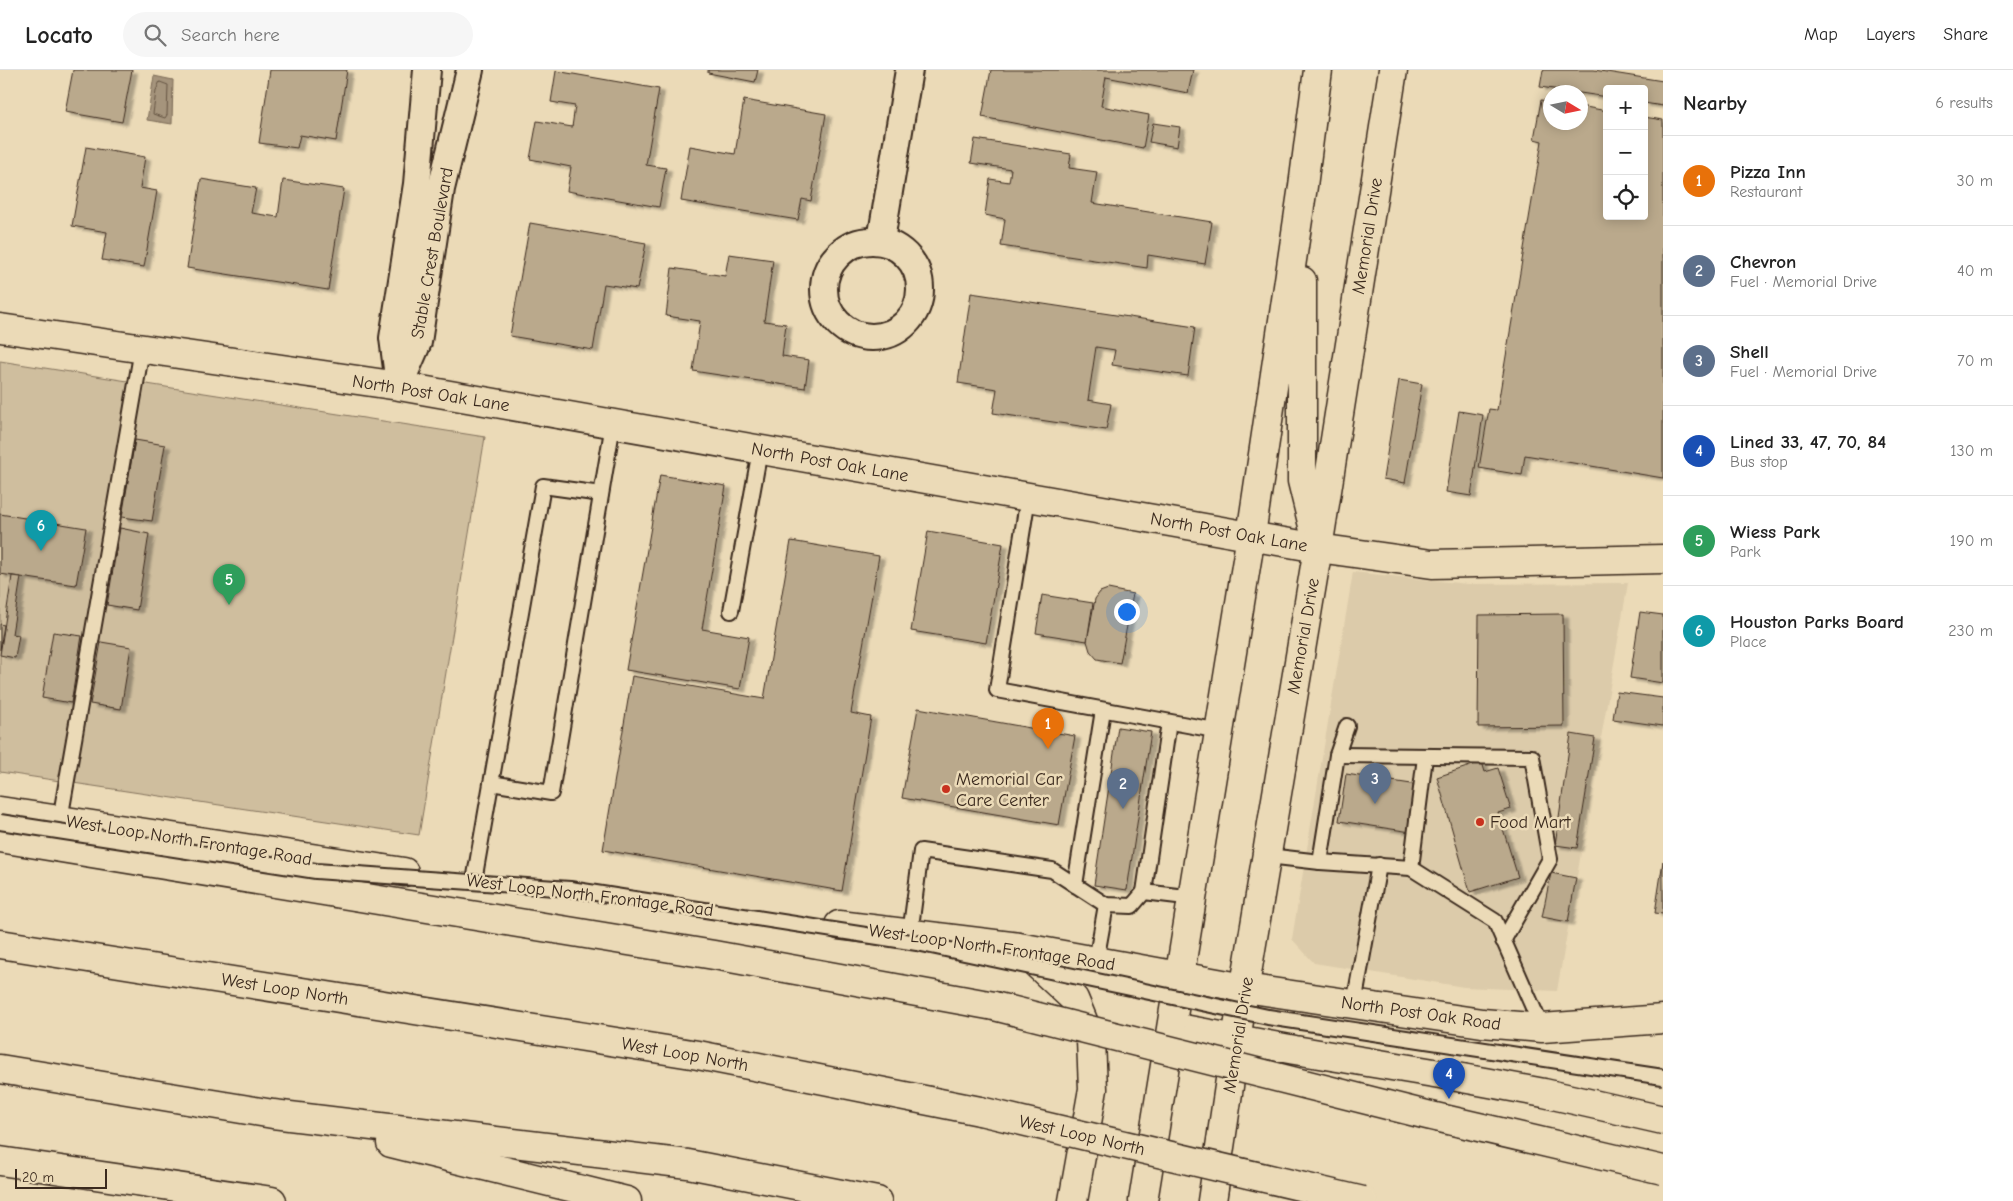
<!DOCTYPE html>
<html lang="en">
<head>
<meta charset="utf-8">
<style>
  :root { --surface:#fff; --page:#f6f6f6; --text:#222; --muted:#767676; --line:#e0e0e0; --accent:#c8321e }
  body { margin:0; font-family:"Comic Neue",sans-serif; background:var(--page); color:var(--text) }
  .controls { position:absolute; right:15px; top:15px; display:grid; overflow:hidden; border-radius:5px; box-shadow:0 2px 12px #0003 }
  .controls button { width:45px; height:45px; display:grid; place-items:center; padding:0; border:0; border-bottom:1px solid var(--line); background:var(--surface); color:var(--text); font:25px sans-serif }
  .compass { position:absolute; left:1543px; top:15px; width:45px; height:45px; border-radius:50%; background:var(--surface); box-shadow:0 2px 12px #0003; rotate:100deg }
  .scale { position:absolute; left:15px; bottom:12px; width:92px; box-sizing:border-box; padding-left:5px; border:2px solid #3b2a1e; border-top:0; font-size:14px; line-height:18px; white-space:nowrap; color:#3b2a1e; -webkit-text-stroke:4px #ebdab7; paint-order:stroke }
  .you { position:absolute; left:1126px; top:541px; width:18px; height:18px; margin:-12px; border:4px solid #fff; border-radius:50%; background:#1a73e8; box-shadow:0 0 0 8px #1a73e833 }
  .badge { display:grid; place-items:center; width:32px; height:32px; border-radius:50%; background:var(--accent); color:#fff; font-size:16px; font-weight:700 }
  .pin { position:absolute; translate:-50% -41px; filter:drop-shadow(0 1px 2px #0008) }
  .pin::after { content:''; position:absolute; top:26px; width:18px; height:15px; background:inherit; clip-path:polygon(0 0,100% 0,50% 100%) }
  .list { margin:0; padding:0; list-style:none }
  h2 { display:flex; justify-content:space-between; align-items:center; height:65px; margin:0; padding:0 20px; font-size:21px }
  h2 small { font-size:16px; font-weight:400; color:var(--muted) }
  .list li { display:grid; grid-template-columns:32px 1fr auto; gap:15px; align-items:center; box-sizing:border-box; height:90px; padding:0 20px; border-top:1px solid var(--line) }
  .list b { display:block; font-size:19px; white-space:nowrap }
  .list p { margin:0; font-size:16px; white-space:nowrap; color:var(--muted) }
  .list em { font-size:16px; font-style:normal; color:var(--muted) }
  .icon { flex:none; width:28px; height:28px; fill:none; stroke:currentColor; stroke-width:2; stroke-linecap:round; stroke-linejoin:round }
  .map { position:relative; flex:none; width:1663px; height:1131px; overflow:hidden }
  header { display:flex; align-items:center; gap:30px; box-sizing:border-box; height:70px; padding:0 25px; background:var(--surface); border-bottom:1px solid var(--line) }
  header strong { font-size:24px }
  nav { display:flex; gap:28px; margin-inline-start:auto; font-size:18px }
  .search { width:350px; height:45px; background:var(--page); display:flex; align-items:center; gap:12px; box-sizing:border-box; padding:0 18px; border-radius:28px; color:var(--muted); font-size:19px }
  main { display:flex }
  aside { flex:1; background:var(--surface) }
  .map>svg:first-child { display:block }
  .built { fill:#dccbaa }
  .green { fill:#cfbe9e; stroke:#85745e }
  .water { fill:#a5947b; stroke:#7b6a56 }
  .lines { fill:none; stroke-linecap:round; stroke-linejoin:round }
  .shore { stroke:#655443; stroke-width:1 }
  .building { fill:#baa98c; stroke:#3b2a1e; filter:url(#shadow) }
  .service-casing { stroke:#3b2a1e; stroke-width:18 }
  .minor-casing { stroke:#3b2a1e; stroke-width:30 }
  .tertiary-casing { stroke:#3b2a1e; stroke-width:31 }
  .secondary-casing { stroke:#3b2a1e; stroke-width:31 }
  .motorway-casing { stroke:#3b2a1e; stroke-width:31 }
  .service { stroke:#ebdab7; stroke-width:14 }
  .minor { stroke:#ebdab7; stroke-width:26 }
  .tertiary { stroke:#ebdab7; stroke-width:28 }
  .secondary { stroke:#ebdab7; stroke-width:28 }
  .motorway { stroke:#ebdab7; stroke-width:28 }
  .service-bridge-casing { stroke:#3b2a1e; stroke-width:18; stroke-linecap:butt }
  .motorway-bridge-casing { stroke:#3b2a1e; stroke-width:31; stroke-linecap:butt }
  .service-bridge { stroke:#ebdab7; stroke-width:14 }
  .motorway-bridge { stroke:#ebdab7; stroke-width:28 }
  .poi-dot { fill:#c8321e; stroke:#ebdab7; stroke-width:2 }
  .labels { text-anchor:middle; stroke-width:5; stroke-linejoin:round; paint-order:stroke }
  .street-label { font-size:18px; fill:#3b2a1e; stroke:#ebdab7 }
  .poi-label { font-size:18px; fill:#3b2a1e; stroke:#ebdab7; text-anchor:start }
</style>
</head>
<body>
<header>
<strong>Locato</strong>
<div class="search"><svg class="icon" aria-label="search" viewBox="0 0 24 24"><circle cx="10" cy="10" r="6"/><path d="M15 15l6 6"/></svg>Search here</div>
<nav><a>Map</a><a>Layers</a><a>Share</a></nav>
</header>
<main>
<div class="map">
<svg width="1663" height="1131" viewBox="0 0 1663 1131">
  <defs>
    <filter id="shadow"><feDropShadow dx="5.5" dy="3" stdDeviation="1" flood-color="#0004"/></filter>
  </defs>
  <rect width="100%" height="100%" fill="#ebdab7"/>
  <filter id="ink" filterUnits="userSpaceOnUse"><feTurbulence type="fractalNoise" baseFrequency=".02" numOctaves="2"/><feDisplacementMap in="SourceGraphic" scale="10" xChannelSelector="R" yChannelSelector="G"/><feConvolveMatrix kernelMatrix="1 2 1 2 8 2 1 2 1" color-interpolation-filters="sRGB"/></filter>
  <g filter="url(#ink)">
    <path class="built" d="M1353 502 1468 514 1628 513 1557 921 1464 917 1314 893 1292 869Z"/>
    <path class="green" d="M0 291 485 367 419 765 0 702Z"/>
    <path class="water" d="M154 6 173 10 172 54 147 50Z"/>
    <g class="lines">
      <path class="shore" d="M160 12 168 15 167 45 165 48 153 44 156 21Z"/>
    </g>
    <g class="building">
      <path d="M73 0H132L122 52 65 42Z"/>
      <path d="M270 0H347L336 71 300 65 297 78 259 73Z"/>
      <path d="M708 0H758L755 12 708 3Z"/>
      <path d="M991 0H1193L1188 23 1106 7 1101 36 1149 45 1143 78 982 47Z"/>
      <path d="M1543 0H1594L1663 11V36L1644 33V19H1607V27L1540 17Z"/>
      <path d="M556 1 659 19 646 95 666 98 659 137 567 121 571 97 530 89 537 51 572 57 575 36 551 32Z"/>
      <path d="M744 30 826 44 811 131 802 129 798 150 681 131 690 76 735 84Z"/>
      <path d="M1541 30 1550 31V52H1580V36L1607 41V146H1644V47L1663 50V408L1525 385 1522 405 1479 398 1489 339 1497 340 1542 71 1534 69Z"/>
      <path d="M1153 53 1180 57 1177 77 1149 72Z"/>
      <path d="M975 69 1071 84 1069 98 1097 102 1092 133 1212 152 1205 194 1148 185 1147 198 1001 176 1005 149 985 145 990 109 1009 112 1011 99 971 93Z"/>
      <path d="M86 77 145 87 140 118 157 121 144 197 102 190 107 162 72 156Z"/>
      <path d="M201 109 256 118 251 143 278 147 283 110 344 119 328 220 187 198Z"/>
      <path d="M530 153 646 173 637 219 604 214 593 280 510 266Z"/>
      <path d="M729 184 773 190 764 251 786 254 782 286 809 290 805 318 693 301 700 251 666 246 672 198 725 206Z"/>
      <path d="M971 223 1195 257 1188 306 1112 295 1115 280 1096 277 1088 330 1111 334 1106 360 993 343 997 319 958 313Z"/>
      <path d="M1399 310 1422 314 1405 413 1383 409Z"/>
      <path d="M1459 341 1483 345 1471 426 1446 422Z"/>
      <path d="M135 370 165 375 152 451 122 447Z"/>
      <path d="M660 405 726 416 702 559 749 567 740 619 626 600Z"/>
      <path d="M0 444 86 458 76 515 0 504Z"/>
      <path d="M120 458 149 464 137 540 107 535Z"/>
      <path d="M928 461 1003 474 986 573 911 561Z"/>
      <path d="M791 471 879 486 851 643 871 647 842 821 603 780 632 606 764 629Z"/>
      <path d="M12 506 21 507 12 564 19 565 15 588 0 585Z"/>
      <path d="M1108 519 1133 524 1120 593 1097 589 1090 581 1087 571 1095 529 1100 522Z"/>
      <path d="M1042 525 1093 533 1087 571 1036 563Z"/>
      <path d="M1640 542 1663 545V613L1630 608Z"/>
      <path d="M1563 544 1564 656 1478 657 1479 545Z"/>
      <path d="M0 554 4 555 0 580Z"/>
      <path d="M53 562 82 566 71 633 42 628Z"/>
      <path d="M101 572 131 577 121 639 90 634Z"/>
      <path d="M1617 622 1663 628V656L1613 649Z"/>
      <path d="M918 638 1075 666 1059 755 902 728Z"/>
      <path d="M1118 657 1151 662 1127 820 1094 815Z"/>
      <path d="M1571 664 1595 668 1577 778 1555 775Z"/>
      <path d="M1482 692 1485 702 1498 698 1511 739 1498 743 1518 807 1470 822 1437 707Z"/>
      <path d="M1346 704 1418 715 1411 762 1339 751Z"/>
      <path d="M1663 791V844L1655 843Z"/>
      <path d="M1551 803 1576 808 1568 852 1542 847Z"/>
    </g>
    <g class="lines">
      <defs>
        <g id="service">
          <path d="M1028 427 997 620 1220 661"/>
          <path d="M731 541 760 380"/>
          <path d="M1337 685 1532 687 1550 789 1503 871"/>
          <path d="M491 713 551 723 613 354"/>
          <path d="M60 750 142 279"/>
          <path d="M1268 786 1320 792 1411 798 1495 851 1542 958"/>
          <path d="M1320 792 1337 685 1347 656"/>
          <path d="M1411 798 1425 687"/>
          <path d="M474 811 543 416 601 424"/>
          <path d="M1075 815 1103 640"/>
          <path d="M1144 822 1169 652"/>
          <path d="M910 864 921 781 1052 800 1106 835 1132 836 1144 822 1194 828"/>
          <path d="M1096 891 1106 835"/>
          <path d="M1354 934 1379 795"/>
        </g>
        <g id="minor">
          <path d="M881 170 909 0"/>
          <circle cx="872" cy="219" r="48"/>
          <path d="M399 314 393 268 417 114 427 0"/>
          <path d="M399 316 418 272 441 119 470 0"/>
        </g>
        <path id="tertiary" d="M0 258 399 316 1318 478 1432 494 1663 489"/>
        <g id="secondary">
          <path d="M1302 211V411L1315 464"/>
          <path d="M0 741 404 802"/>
          <path d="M839 855 1019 877 1245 918 1482 953 1542 958 1663 949"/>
          <path d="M1026 884 1074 929 1091 970 1093 1019 1073 1131"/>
          <path d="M1173 957 1295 980 1446 1005 1544 1023 1663 1050"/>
          <path d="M1143 1131 1251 465 1303 116 1318 0"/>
          <path d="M1212 1131 1236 969 1318 478 1393 0"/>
        </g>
        <g id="motorway">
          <path d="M0 768 714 885 994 936"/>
          <path d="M0 874 698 985 980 1041"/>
          <path d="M0 999 273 1044 688 1094 877 1131"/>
          <path d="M391 1073 627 1131"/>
          <path d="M0 1091 272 1131"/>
        </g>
      </defs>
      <use href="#service" class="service-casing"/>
      <use href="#minor" class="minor-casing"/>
      <use href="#tertiary" class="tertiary-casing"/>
      <use href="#secondary" class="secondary-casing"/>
      <use href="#motorway" class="motorway-casing"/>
      <use href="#service" class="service"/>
      <use href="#minor" class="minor"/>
      <use href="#tertiary" class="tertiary"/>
      <use href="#secondary" class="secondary"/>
      <use href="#motorway" class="motorway"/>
      <defs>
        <path id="service-bridge" d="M0 752 316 801 570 819 917 873 1268 947 1663 1007"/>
        <g id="motorway-bridge">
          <path d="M994 936 1427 1045 1663 1100"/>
          <path d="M980 1041 1363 1131"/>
        </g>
      </defs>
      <use href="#service-bridge" class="service-bridge-casing"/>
      <use href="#motorway-bridge" class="motorway-bridge-casing"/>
      <use href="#service-bridge" class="service-bridge"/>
      <use href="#motorway-bridge" class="motorway-bridge"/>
    </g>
  </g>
  <g class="poi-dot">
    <circle cx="946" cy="719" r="5"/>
    <circle cx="1480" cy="752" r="5"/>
  </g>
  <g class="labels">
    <g class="street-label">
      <text transform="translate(1367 166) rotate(-81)" y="6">Memorial Drive</text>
      <text transform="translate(432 183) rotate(-80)" y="6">Stable Crest Boulevard</text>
      <text transform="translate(431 323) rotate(9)" y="6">North Post Oak Lane</text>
      <text transform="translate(830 392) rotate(10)" y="6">North Post Oak Lane</text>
      <text transform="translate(1229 462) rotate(10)" y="6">North Post Oak Lane</text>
      <text transform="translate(1303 566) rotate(-80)" y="6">Memorial Drive</text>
      <text transform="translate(189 770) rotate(9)" y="6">West Loop North Frontage Road</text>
      <text transform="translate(590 825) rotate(7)" y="6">West Loop North Frontage Road</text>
      <text transform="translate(992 877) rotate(8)" y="6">West Loop North Frontage Road</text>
      <text transform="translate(285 919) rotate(9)" y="6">West Loop North</text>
      <text transform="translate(1421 943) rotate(8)" y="6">North Post Oak Road</text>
      <text transform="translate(1238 965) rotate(-81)" y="6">Memorial Drive</text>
      <text transform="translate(685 984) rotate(10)" y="6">West Loop North</text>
      <text transform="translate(1082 1065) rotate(13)" y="6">West Loop North</text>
    </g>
    <g class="poi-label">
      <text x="956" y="715">Memorial Car<tspan x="956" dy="21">Care Center</tspan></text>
      <text x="1490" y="758">Food Mart</text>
    </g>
  </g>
</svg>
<div class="controls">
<button>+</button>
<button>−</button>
<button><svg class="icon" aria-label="locate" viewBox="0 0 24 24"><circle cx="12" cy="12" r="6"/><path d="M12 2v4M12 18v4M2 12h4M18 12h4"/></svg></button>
</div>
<svg class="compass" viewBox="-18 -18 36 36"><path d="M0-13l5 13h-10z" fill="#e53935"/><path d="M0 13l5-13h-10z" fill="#767676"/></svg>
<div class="scale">20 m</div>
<div class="you"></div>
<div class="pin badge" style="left:1048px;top:679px;background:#e8710a">1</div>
<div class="pin badge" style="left:1123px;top:739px;background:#5c6f8a">2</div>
<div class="pin badge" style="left:1375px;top:734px;background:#5c6f8a">3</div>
<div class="pin badge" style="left:1449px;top:1029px;background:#1a4fb4">4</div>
<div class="pin badge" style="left:229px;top:535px;background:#2e9e5b">5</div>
<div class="pin badge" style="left:41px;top:481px;background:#0f9aa8">6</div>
</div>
<aside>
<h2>Nearby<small>6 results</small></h2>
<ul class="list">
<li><span class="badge" style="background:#e8710a">1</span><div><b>Pizza Inn</b><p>Restaurant</p></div><em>30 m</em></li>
<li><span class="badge" style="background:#5c6f8a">2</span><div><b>Chevron</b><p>Fuel · Memorial Drive</p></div><em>40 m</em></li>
<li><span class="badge" style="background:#5c6f8a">3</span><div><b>Shell</b><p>Fuel · Memorial Drive</p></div><em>70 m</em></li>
<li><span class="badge" style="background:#1a4fb4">4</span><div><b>Lined 33, 47, 70, 84</b><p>Bus stop</p></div><em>130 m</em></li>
<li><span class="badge" style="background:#2e9e5b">5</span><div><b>Wiess Park</b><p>Park</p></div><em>190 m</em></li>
<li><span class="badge" style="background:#0f9aa8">6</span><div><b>Houston Parks Board</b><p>Place</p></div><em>230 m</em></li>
</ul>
</aside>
</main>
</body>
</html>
